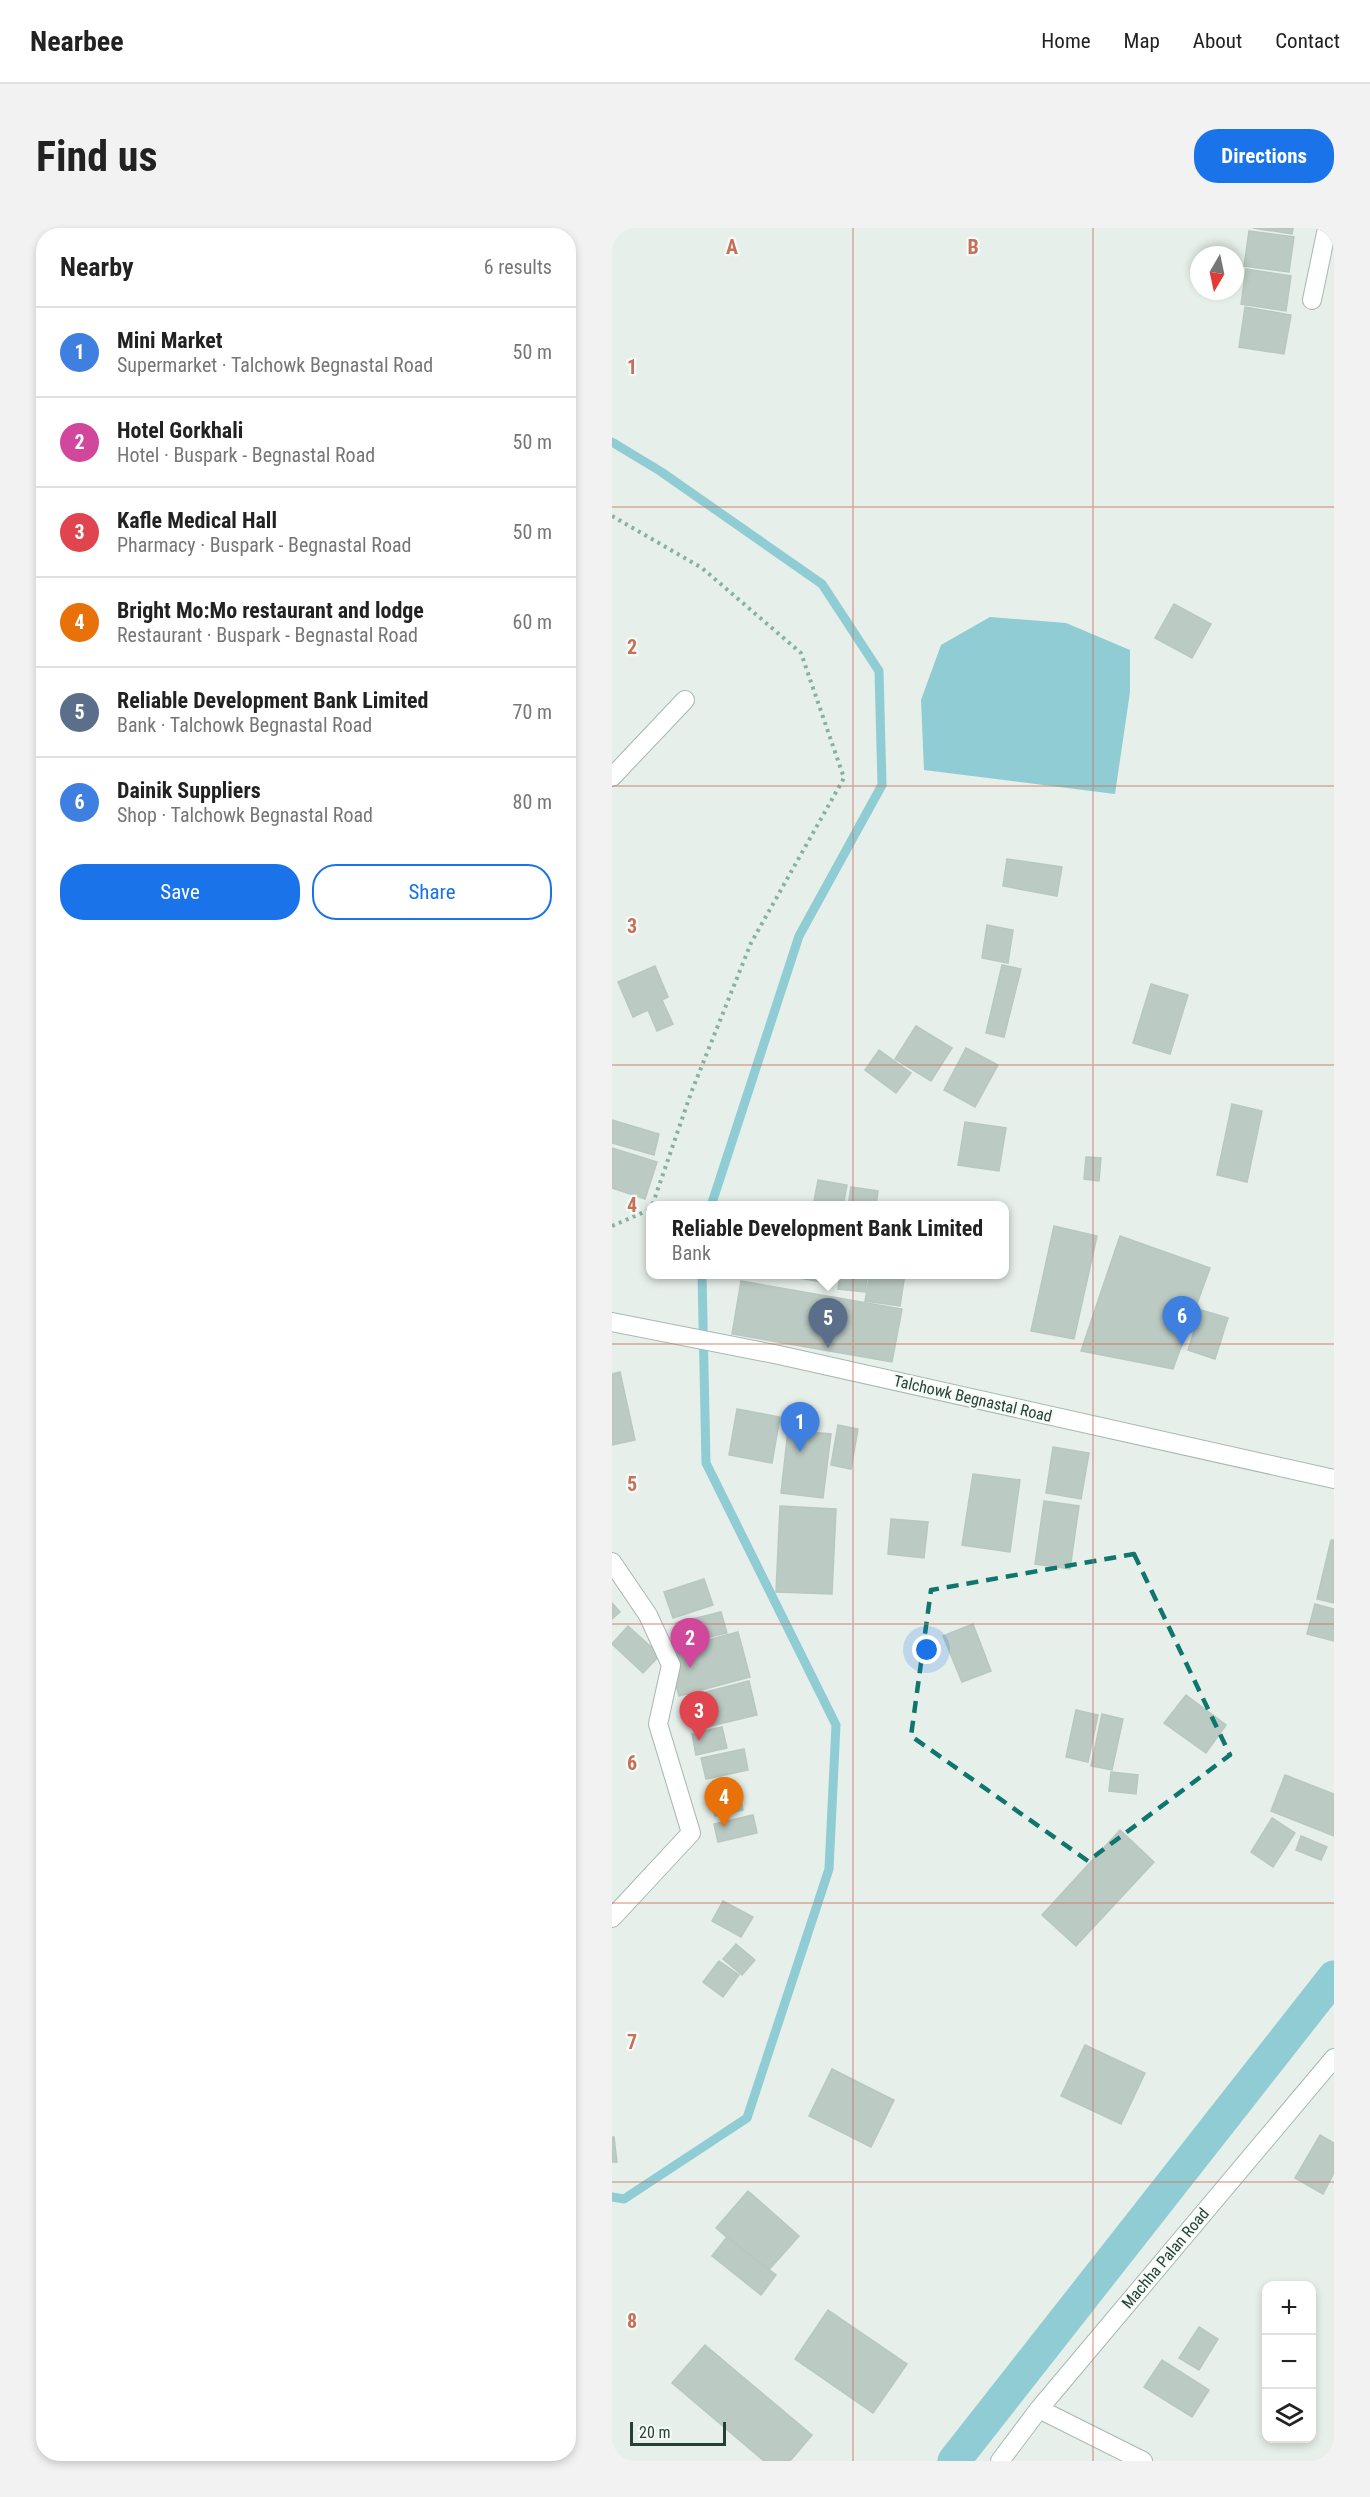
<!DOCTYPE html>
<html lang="en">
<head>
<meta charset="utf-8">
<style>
  :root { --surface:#fff; --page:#f2f2f2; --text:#222; --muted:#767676; --line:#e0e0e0; --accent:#1a73e8 }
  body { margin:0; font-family:"Roboto Condensed",sans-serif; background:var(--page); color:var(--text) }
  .controls { position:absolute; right:18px; bottom:18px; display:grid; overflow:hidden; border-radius:12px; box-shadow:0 3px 9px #0003 }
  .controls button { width:54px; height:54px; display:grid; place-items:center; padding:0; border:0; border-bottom:2px solid var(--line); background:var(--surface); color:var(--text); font:30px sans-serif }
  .compass { position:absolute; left:578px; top:18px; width:54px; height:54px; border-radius:50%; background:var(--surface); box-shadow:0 3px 9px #0003; rotate:189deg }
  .scale { position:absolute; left:18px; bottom:15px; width:96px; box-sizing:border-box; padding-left:6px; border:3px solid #244137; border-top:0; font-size:16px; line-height:21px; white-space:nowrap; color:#244137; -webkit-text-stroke:4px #f7fbf8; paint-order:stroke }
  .you { position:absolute; left:315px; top:1422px; width:21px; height:21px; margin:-15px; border:4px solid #fff; border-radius:50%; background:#1a73e8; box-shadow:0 0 0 9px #1a73e833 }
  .badge { display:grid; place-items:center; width:39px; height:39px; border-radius:50%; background:var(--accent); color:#fff; font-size:20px; font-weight:700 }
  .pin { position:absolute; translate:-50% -50px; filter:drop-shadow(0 2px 3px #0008) }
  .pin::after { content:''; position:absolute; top:32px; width:21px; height:18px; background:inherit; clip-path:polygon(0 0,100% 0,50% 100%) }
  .popup { position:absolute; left:34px; top:973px; width:363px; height:78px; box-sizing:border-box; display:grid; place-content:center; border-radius:12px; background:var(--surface); filter:drop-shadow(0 2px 4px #0005); font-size:20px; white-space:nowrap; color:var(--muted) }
  .popup b { font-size:22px; color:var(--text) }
  .popup::after { content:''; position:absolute; left:50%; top:100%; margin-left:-12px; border:12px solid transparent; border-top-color:var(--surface) }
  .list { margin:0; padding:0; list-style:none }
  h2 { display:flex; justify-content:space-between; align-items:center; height:78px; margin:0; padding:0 24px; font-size:26px }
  h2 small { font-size:20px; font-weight:400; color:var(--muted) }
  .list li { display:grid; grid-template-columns:39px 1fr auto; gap:18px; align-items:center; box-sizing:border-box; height:90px; padding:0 24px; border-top:2px solid var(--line) }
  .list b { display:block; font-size:22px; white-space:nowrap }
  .list p { margin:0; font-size:20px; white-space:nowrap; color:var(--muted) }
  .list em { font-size:20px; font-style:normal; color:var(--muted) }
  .actions { display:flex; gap:12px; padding:18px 24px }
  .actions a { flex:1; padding:14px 0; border:2px solid var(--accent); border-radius:24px; text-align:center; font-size:21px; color:var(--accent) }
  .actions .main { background:var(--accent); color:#fff }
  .icon { flex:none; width:33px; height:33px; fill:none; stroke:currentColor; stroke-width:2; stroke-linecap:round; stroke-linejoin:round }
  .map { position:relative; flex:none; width:722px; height:2233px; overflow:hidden; border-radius:24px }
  header { display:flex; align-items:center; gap:36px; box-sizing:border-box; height:84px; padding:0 30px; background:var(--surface); border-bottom:2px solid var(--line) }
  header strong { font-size:28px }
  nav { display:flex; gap:33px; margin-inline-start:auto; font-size:21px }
  .intro { display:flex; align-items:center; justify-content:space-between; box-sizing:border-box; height:144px; padding:0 36px }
  h1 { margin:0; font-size:42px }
  .button { padding:15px 27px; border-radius:24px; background:var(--accent); color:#fff; font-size:21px; font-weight:700 }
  main { display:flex; gap:36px; padding:0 36px }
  aside { flex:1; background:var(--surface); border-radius:24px; box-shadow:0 3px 9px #0003 }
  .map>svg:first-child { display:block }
  .water { fill:#8fccd3 }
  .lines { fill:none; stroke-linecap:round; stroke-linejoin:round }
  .stream { stroke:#8fccd3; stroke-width:9 }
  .canal { stroke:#8fccd3; stroke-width:33 }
  .building { fill:#bbcac3; stroke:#b8c8c1; stroke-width:1.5 }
  .street-casing { stroke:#a8b7b1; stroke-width:20 }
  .secondary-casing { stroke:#a4bab1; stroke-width:20 }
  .path { stroke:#86b2a1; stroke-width:4; stroke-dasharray:3 4.5; stroke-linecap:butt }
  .street { stroke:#fff; stroke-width:18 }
  .secondary { stroke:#fff; stroke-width:18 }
  .marked { fill:none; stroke:#0f766e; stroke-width:4.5; stroke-dasharray:12 8; stroke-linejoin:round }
  .grid { fill:none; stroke:#c86f59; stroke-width:1.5; stroke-opacity:0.55 }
  .labels { text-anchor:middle; stroke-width:4.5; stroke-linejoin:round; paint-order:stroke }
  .street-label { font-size:16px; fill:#244137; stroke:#f7fbf8 }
  .grid-label { font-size:20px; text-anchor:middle; font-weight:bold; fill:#c86f59; stroke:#f7fbf8; stroke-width:4.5; stroke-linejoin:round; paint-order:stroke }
</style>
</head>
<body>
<header>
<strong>Nearbee</strong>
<nav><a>Home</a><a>Map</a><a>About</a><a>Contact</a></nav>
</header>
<div class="intro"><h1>Find us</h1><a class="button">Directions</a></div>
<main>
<aside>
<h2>Nearby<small>6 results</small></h2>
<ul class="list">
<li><span class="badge" style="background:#3f7fe0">1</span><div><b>Mini Market</b><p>Supermarket · Talchowk Begnastal Road</p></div><em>50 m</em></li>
<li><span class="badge" style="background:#d1479c">2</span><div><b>Hotel Gorkhali</b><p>Hotel · Buspark - Begnastal Road</p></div><em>50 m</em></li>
<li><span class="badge" style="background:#e0444e">3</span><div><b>Kafle Medical Hall</b><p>Pharmacy · Buspark - Begnastal Road</p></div><em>50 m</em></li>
<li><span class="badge" style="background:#e8710a">4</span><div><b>Bright Mo:Mo restaurant and lodge</b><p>Restaurant · Buspark - Begnastal Road</p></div><em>60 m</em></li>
<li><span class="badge" style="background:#5c6f8a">5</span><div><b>Reliable Development Bank Limited</b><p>Bank · Talchowk Begnastal Road</p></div><em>70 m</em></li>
<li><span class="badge" style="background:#3f7fe0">6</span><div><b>Dainik Suppliers</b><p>Shop · Talchowk Begnastal Road</p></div><em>80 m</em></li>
</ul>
<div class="actions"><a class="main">Save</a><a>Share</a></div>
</aside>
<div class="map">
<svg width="722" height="2233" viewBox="0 0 722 2233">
  <rect width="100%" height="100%" fill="#e6efea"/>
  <path class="water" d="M378 389 454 395 518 422V464L503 566 312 542 309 472 329 417Z"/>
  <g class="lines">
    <g class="stream">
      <path d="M0 214 48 243 210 356 267 443 270 557 187 708 99 978"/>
      <path d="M0 1969 12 1971 135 1890 217 1641 224 1497 94 1235 90 1046"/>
    </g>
    <path class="canal" d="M342 2233 722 1749"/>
  </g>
  <g class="building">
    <path d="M641 0H681L680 6Z"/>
    <path d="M637 3 682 9 677 44 632 38Z"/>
    <path d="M634 41 679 48 674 83 629 76Z"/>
    <path d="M633 79 679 87 672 126 627 119Z"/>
    <path d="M562 376 599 396 580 430 543 410Z"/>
    <path d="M395 631 450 639 445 668 391 658Z"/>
    <path d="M375 697 401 702 396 735 370 730Z"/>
    <path d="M390 737 409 741 392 809 374 805Z"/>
    <path d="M43 738 56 769 50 772 61 796 45 803 36 782 21 789 6 754Z"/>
    <path d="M539 756 576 767 558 826 521 815Z"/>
    <path d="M304 798 340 820 319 853 283 831Z"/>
    <path d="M354 820 386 837 363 879 332 862Z"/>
    <path d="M267 822 299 845 284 865 253 842Z"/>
    <path d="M620 876 650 883 635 954 605 947Z"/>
    <path d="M0 892 47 906 42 927 0 915Z"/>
    <path d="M353 894 394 900 387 943 346 937Z"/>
    <path d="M0 920 45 934 33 971 0 960Z"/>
    <path d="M474 929 489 930 487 953 472 951Z"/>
    <path d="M206 952 235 957 231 978H201Z"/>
    <path d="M239 959 266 963 264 978H236Z"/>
    <path d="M279 974 300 977V978H279Z"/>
    <path d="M442 998 485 1008 462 1111 419 1103Z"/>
    <path d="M508 1008 598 1040 561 1141 469 1123Z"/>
    <path d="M165 1046H222L220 1056Z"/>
    <path d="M228 1046H256L253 1064 226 1061Z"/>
    <path d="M258 1046H293L288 1078 253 1073Z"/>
    <path d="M129 1053 290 1081 280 1134 120 1106Z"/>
    <path d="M589 1082 616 1090 603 1131 576 1122Z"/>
    <path d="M8 1144 23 1212 0 1217V1146Z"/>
    <path d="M125 1181 168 1189 160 1235 117 1227Z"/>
    <path d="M226 1197 246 1201 239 1241 219 1237Z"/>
    <path d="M176 1202 219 1206 211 1270 169 1265Z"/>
    <path d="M441 1219 477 1225 469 1271 434 1265Z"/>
    <path d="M361 1246 408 1252 398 1324 350 1317Z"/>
    <path d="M432 1273 467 1278 458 1341 423 1336Z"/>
    <path d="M168 1278 224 1281 220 1366 164 1364Z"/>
    <path d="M279 1291 316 1294 312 1330 276 1326Z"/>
    <path d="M719 1312H722V1375L705 1371Z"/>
    <path d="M92 1351 101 1377 61 1390 52 1364Z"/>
    <path d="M0 1375 8 1384 0 1391Z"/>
    <path d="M703 1376 722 1381V1413L695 1406Z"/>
    <path d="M109 1384 115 1405 69 1416 64 1395Z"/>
    <path d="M361 1396 379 1443 350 1454 331 1408Z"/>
    <path d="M16 1398 48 1427 31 1445 0 1416Z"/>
    <path d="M126 1404 138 1449 67 1468 55 1423Z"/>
    <path d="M137 1453 145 1487 82 1502 74 1469Z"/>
    <path d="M574 1467 614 1497 594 1525 552 1495Z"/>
    <path d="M464 1482 486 1487 476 1534 454 1529Z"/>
    <path d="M490 1486 511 1491 500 1542 479 1538Z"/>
    <path d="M110 1499 115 1520 84 1527 80 1506Z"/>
    <path d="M132 1521 136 1542 94 1551 89 1530Z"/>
    <path d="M499 1544 526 1547 524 1566 497 1563Z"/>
    <path d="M673 1547 722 1566V1608L659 1583Z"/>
    <path d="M129 1572 131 1582 103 1588 101 1579Z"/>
    <path d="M141 1587 145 1605 106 1614 102 1596Z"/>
    <path d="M660 1590 683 1605 661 1639 639 1624Z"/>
    <path d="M508 1602 542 1634 464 1718 430 1687Z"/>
    <path d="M689 1608 715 1619 709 1632 684 1622Z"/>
    <path d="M111 1673 141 1689 129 1709 100 1693Z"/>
    <path d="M124 1716 143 1732 130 1747 111 1731Z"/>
    <path d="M107 1733 127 1747 111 1769 91 1754Z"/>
    <path d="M473 1817 533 1845 509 1896 449 1868Z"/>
    <path d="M220 1841 282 1872 259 1919 197 1888Z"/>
    <path d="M708 1907 722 1915V1945L711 1966 683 1950Z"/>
    <path d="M0 1909H2L5 1934H0Z"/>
    <path d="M136 1963 187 2008 155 2044 104 2000Z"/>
    <path d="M115 2009 164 2047 149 2067 100 2028Z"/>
    <path d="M216 2082 295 2136 261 2185 183 2131Z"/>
    <path d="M587 2099 606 2111 587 2142 567 2130Z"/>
    <path d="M93 2117 200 2207 178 2233H152L60 2155Z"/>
    <path d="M550 2132 597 2162 580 2189 532 2159Z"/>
  </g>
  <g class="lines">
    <defs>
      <g id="street">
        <path d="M700 72 715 0"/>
        <path d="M0 549 73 472"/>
        <path d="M0 1334 36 1387 59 1437 46 1496 79 1605 0 1690"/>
        <path d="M427 2181 531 2233"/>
      </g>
      <g id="secondary">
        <path d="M0 1094 167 1127 722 1251"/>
        <path d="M388 2233 427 2181 722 1830"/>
      </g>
    </defs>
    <use href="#street" class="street-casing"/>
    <use href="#secondary" class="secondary-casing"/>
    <g class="path">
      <path d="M0 288 90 340 189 425 232 550 139 715 79 865 40 978"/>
      <path d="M0 998 39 981"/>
    </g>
    <use href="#street" class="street"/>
    <use href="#secondary" class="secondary"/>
  </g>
  <path class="marked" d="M522 1326 618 1527 476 1633 299 1508 319 1362Z"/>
  <path class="grid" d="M241 0V2233M481 0V2233M0 279H722M0 558H722M0 837H722M0 1116H722M0 1396H722M0 1675H722M0 1954H722"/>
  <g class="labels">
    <g class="street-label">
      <text transform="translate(361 1170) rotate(13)" y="6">Talchowk Begnastal Road</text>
      <text transform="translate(553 2030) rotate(-50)" y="6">Machha Palan Road</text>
    </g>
  </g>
  <g class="grid-label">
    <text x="120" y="26">A</text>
    <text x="361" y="26">B</text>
    <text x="20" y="146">1</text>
    <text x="20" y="426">2</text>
    <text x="20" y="705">3</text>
    <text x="20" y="984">4</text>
    <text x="20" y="1263">5</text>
    <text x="20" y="1542">6</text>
    <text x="20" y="1821">7</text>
    <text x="20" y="2100">8</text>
  </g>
</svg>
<div class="controls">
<button>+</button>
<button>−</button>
<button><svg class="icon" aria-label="layers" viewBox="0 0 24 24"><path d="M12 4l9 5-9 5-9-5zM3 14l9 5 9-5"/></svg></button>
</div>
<svg class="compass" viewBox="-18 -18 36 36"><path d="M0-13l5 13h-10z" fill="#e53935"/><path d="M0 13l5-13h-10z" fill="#767676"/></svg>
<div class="scale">20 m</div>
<div class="you"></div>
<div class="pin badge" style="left:188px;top:1224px;background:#3f7fe0">1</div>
<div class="pin badge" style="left:78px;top:1440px;background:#d1479c">2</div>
<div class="pin badge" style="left:87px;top:1513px;background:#e0444e">3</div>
<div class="pin badge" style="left:112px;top:1599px;background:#e8710a">4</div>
<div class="pin badge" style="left:216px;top:1120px;background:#5c6f8a">5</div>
<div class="popup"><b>Reliable Development Bank Limited</b>Bank</div>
<div class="pin badge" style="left:570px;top:1118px;background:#3f7fe0">6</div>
</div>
</main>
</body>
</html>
